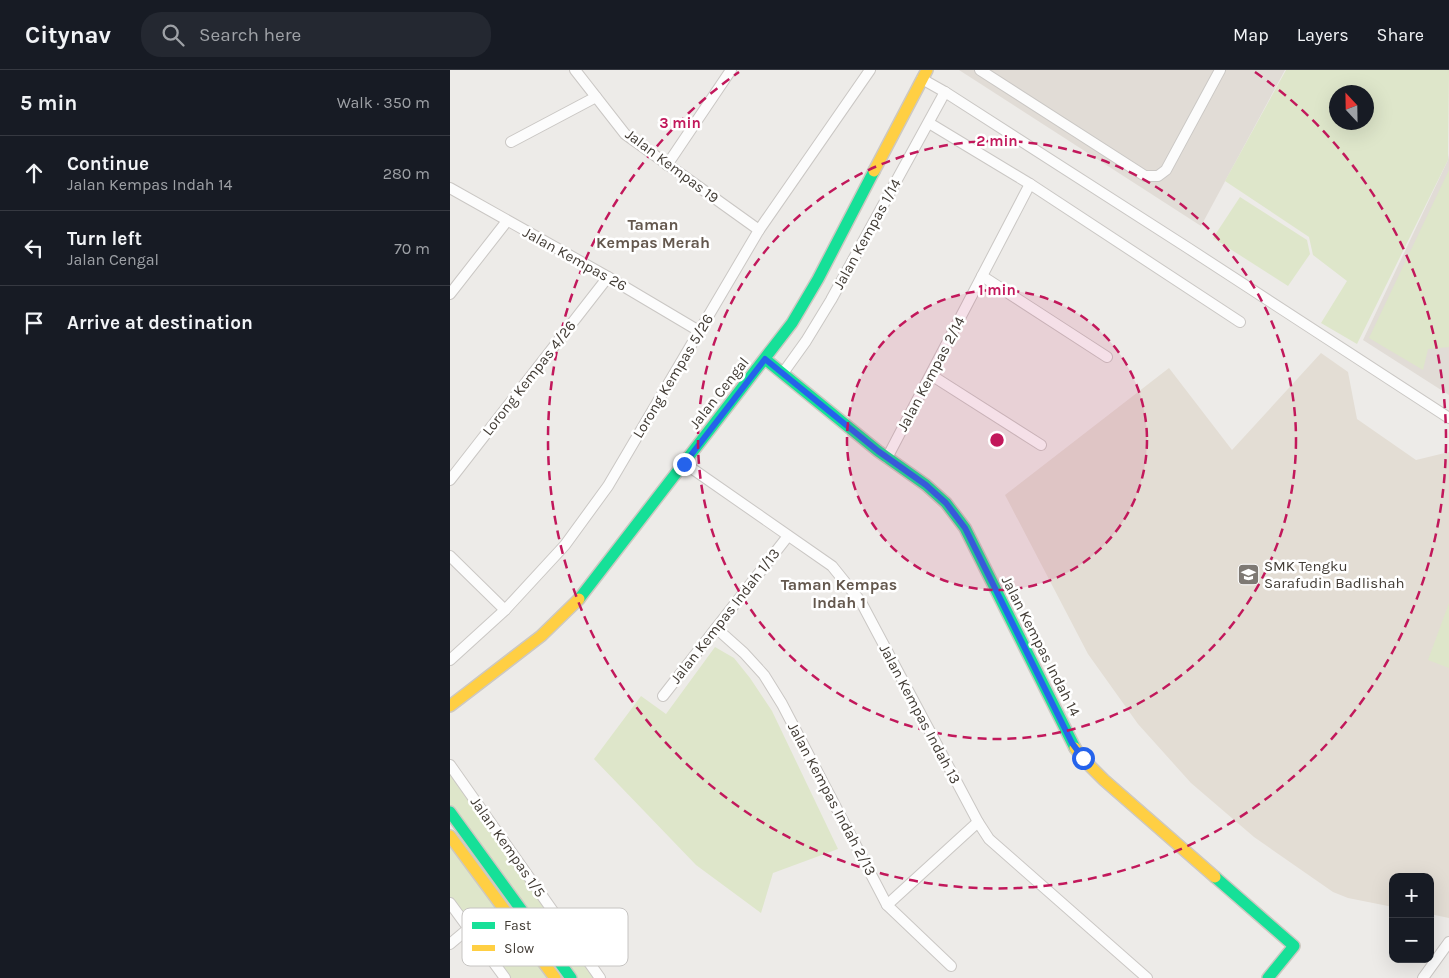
<!DOCTYPE html>
<html lang="en">
<head>
<meta charset="utf-8">
<style>
  :root { --surface:#171b24; --page:#242831; --text:#f1f3f6; --muted:#9ea1a6; --line:#363941 }
  body { margin:0; font-family:Karla,sans-serif; background:var(--page); color:var(--text) }
  .controls { position:absolute; right:15px; bottom:15px; display:grid; overflow:hidden; border-radius:10px; box-shadow:0 5px 20px #0002 }
  .controls button { width:45px; height:45px; display:grid; place-items:center; padding:0; border:0; border-bottom:1px solid var(--line); background:var(--surface); color:var(--text); font:25px sans-serif }
  .compass { position:absolute; left:879px; top:15px; width:45px; height:45px; border-radius:50%; background:var(--surface); box-shadow:0 5px 20px #0002; rotate:338deg }
  .stop { position:absolute; width:15px; height:15px; margin:-11px; border:4px solid #2563eb; border-radius:50%; background:#fff }
  .stop.end { background:#2563eb; border-color:#fff; box-shadow:0 1px 5px #0008 }
  .list { margin:0; padding:0; list-style:none }
  h2 { display:flex; justify-content:space-between; align-items:center; height:65px; margin:0; padding:0 20px; font-size:21px }
  h2 small { font-size:16px; font-weight:400; color:var(--muted) }
  .list li { display:grid; grid-template-columns:32px 1fr auto; gap:15px; align-items:center; box-sizing:border-box; height:75px; padding:0 20px; border-top:1px solid var(--line) }
  .list b { display:block; font-size:19px; white-space:nowrap }
  .list p { margin:0; font-size:16px; white-space:nowrap; color:var(--muted) }
  .list em { font-size:16px; font-style:normal; color:var(--muted) }
  .icon { flex:none; width:28px; height:28px; fill:none; stroke:currentColor; stroke-width:2; stroke-linecap:round; stroke-linejoin:round }
  .map { position:relative; flex:none; width:999px; height:908px; overflow:hidden }
  header { display:flex; align-items:center; gap:30px; box-sizing:border-box; height:70px; padding:0 25px; background:var(--surface); border-bottom:1px solid var(--line) }
  header strong { font-size:24px }
  nav { display:flex; gap:28px; margin-inline-start:auto; font-size:18px }
  .search { width:350px; height:45px; background:var(--page); display:flex; align-items:center; gap:12px; box-sizing:border-box; padding:0 18px; border-radius:20px; color:var(--muted); font-size:19px }
  main { display:flex }
  aside { flex:1; background:var(--surface) }
  .map>svg:first-child { display:block }
  .residential { fill:#e1dcd6 }
  .education { fill:#e3ddd4 }
  .green { fill:#dee6ca; fill-rule:evenodd }
  .lines { fill:none; stroke-linecap:round; stroke-linejoin:round }
  .street-casing { stroke:#cac7c4; stroke-width:12 }
  .fast-casing { stroke:#cdc8c1; stroke-width:14 }
  .slow-casing { stroke:#cdc8c1; stroke-width:14 }
  .street { stroke:#fcfcfc; stroke-width:10 }
  .fast { stroke:#16e098; stroke-width:11 }
  .slow { stroke:#ffcf43; stroke-width:11 }
  .route { stroke:#2563eb; stroke-width:6 }
  .ring { fill:none; stroke:#c2185b; stroke-width:2.5; stroke-dasharray:9 6 }
  .labels { text-anchor:middle; stroke-width:5; stroke-linejoin:round; paint-order:stroke }
  .street-label { font-size:15px; fill:#423c35; stroke:#fff }
  .poi-label { font-size:15px; fill:#423c35; stroke:#fff; text-anchor:start }
  .neighbourhood-label { font-size:16px; font-weight:bold; fill:#64584e; stroke:#fff }
  .key { fill:#fff; stroke:#c6c4c2; stroke-width:1 }
  .key-label { font-size:14px; fill:#423c35 }
  .centre { fill:#c2185b; stroke:#fff; stroke-width:2.5 }
  .ring-label { font-size:15px; text-anchor:middle; font-weight:bold; fill:#c2185b; stroke:#fff; stroke-width:5; stroke-linejoin:round; paint-order:stroke }
</style>
</head>
<body>
<header>
<strong>Citynav</strong>
<div class="search"><svg class="icon" aria-label="search" viewBox="0 0 24 24"><circle cx="10" cy="10" r="6"/><path d="M15 15l6 6"/></svg>Search here</div>
<nav><a>Map</a><a>Layers</a><a>Share</a></nav>
</header>
<main>
<aside>
<h2>5 min<small>Walk · 350 m</small></h2>
<ul class="list">
<li><svg class="icon" aria-label="ahead" viewBox="0 0 24 24"><path d="M12 20V5M6 11l6-6 6 6"/></svg><div><b>Continue</b><p>Jalan Kempas Indah 14</p></div><em>280 m</em></li>
<li><svg class="icon" aria-label="left" viewBox="0 0 24 24"><path d="M17 20v-9H6M10 6l-5 5 5 5"/></svg><div><b>Turn left</b><p>Jalan Cengal</p></div><em>70 m</em></li>
<li><svg class="icon" aria-label="arrive" viewBox="0 0 24 24"><path d="M6 21V4h12l-3 4 3 4H6"/></svg><div><b>Arrive at destination</b></div></li>
</ul>
</aside>
<div class="map">
<svg width="999" height="908" viewBox="0 0 999 908">
  <rect width="100%" height="100%" fill="#edebe8"/>
  <g class="residential">
    <path d="M509 0H835L751 156Z"/>
    <path d="M999 84V325L913 270 998 90Z"/>
  </g>
  <path class="education" d="M871 283 898 302 907 349 966 390 999 382V848L980 844V807H943V837L898 828 883 822 804 767 741 713 688 654 638 584 555 425 719 298 782 380Z"/>
  <g class="green">
    <path d="M836 0H999L998 90 907 274 871 253 897 211 863 185 859 167 775 111ZM916 22V52H886V22Z"/>
    <path d="M999 100V277L978 279 973 300 919 268Z"/>
    <path d="M790 127 857 170 860 184 838 216 763 168Z"/>
    <path d="M999 533V598L978 590Z"/>
    <path d="M265 577 284 588 300 608 322 641 388 779 323 803 311 843 246 795 144 689 191 626 216 644Z"/>
    <path d="M0 693 149 908H121L0 742Z"/>
    <path d="M0 766 105 908H55L0 833Z"/>
  </g>
  <g class="lines">
    <defs>
      <g id="street">
        <path d="M125 0 175 64 309 160"/>
        <path d="M530 0 695 106H708L716 100 770 0"/>
        <path d="M472 9 495 22 738 178 999 348"/>
        <path d="M479 53 580 114 790 252"/>
        <path d="M61 72 146 27"/>
        <path d="M217 95 281 0"/>
        <path d="M0 118 158 207 249 261"/>
        <path d="M532 206 657 287"/>
        <path d="M0 224 57 151"/>
        <path d="M333 303 356 271 381 230 495 22"/>
        <path d="M481 305 591 375"/>
        <path d="M437 388 580 114"/>
        <path d="M234 393 382 496 411 532 528 752 539 769 697 908"/>
        <path d="M0 410 158 207"/>
        <path d="M0 486 55 540"/>
        <path d="M266 558 294 583 314 605 332 634 437 835 501 896"/>
        <path d="M0 590 55 540 115 475 158 416 309 160 420 0"/>
        <path d="M213 626 338 466"/>
        <path d="M0 695 150 908"/>
        <path d="M0 833 55 908"/>
        <path d="M437 835 528 752"/>
        <path d="M0 874 19 858"/>
        <path d="M973 908 999 872"/>
      </g>
      <g id="fast">
        <path d="M315 289 428 381 476 415 496 433 515 458 625 678"/>
        <path d="M129 529 342 253 368 209 424 101"/>
        <path d="M0 742 121 908"/>
        <path d="M765 807 844 876 818 908"/>
      </g>
      <g id="slow">
        <path d="M424 101 477 0"/>
        <path d="M0 636 91 566 129 529"/>
        <path d="M625 678 633 689 654 710 765 807"/>
        <path d="M0 766 105 908"/>
      </g>
    </defs>
    <use href="#street" class="street-casing"/>
    <use href="#fast" class="fast-casing"/>
    <use href="#slow" class="slow-casing"/>
    <use href="#street" class="street"/>
    <use href="#fast" class="fast"/>
    <use href="#slow" class="slow"/>
  </g>
  <g class="lines">
    <path class="route" d="M234 394 315 289 428 381 476 415 496 433 515 458 622 673 633 688"/>
  </g>
  <circle cx="547" cy="370" r="150" fill="#c2185b" fill-opacity=".12"/>
  <g class="ring">
    <circle cx="547" cy="370" r="150"/>
    <circle cx="547" cy="370" r="299"/>
    <path d="M805 2A449 449 0 1 1 289 2"/>
  </g>
  <defs>
    <symbol id="school-square" viewBox="-11 -11 22 22"><rect x="-9" y="-9" width="18" height="18" rx="4" fill="#7e7974" stroke="#fff"/><path d="M0-5L7-2L0 1L-7-2ZM-4 1L0 2.5L4 1V4Q0 6-4 4Z" fill="#fff"/></symbol>
  </defs>
  <g fill-rule="evenodd">
    <use href="#school-square" x="786" y="492" width="25" height="25"/>
  </g>
  <g class="labels">
    <g class="street-label">
      <text transform="translate(222 96) rotate(37)" y="5">Jalan Kempas 19</text>
      <text transform="translate(417 164) rotate(-61)" y="5">Jalan Kempas 1/14</text>
      <text transform="translate(125 189) rotate(29)" y="5">Jalan Kempas 26</text>
      <text transform="translate(481 304) rotate(-62)" y="5">Jalan Kempas 2/14</text>
      <text transform="translate(223 306) rotate(-59)" y="5">Lorong Kempas 5/26</text>
      <text transform="translate(79 308) rotate(-52)" y="5">Lorong Kempas 4/26</text>
      <text transform="translate(269 323) rotate(-52)" y="5">Jalan Cengal</text>
      <text transform="translate(275 546) rotate(-52)" y="5">Jalan Kempas Indah 1/13</text>
      <text transform="translate(591 576) rotate(63)" y="5">Jalan Kempas Indah 14</text>
      <text transform="translate(470 644) rotate(62)" y="5">Jalan Kempas Indah 13</text>
      <text transform="translate(382 729) rotate(62)" y="5">Jalan Kempas Indah 2/13</text>
      <text transform="translate(58 777) rotate(55)" y="5">Jalan Kempas 1/5</text>
    </g>
    <g class="poi-label">
      <text x="814" y="501">SMK Tengku<tspan x="814" dy="17">Sarafudin Badlishah</tspan></text>
    </g>
    <g class="neighbourhood-label">
      <text x="203" y="160">Taman<tspan x="203" dy="18">Kempas Merah</tspan></text>
      <text x="389" y="520">Taman Kempas<tspan x="389" dy="18">Indah 1</tspan></text>
    </g>
  </g>
  <rect x="12" y="838" width="166" height="58" rx="8" class="key"/>
  <rect x="22" y="852" width="23" height="7" fill="#16e098"/>
  <rect x="22" y="875" width="23" height="6" fill="#ffcf43"/>
  <g class="key-label">
    <text x="54" y="860">Fast</text>
    <text x="54" y="883">Slow</text>
  </g>
  <circle cx="547" cy="370" r="8" class="centre"/>
  <g class="ring-label">
    <text x="230" y="58">3 min</text>
    <text x="547" y="76">2 min</text>
    <text x="547" y="225">1 min</text>
  </g>
</svg>
<div class="controls">
<button>+</button>
<button>−</button>
</div>
<svg class="compass" viewBox="-18 -18 36 36"><path d="M0-13l5 13h-10z" fill="#e53935"/><path d="M0 13l5-13h-10z" fill="#9ea1a6"/></svg>
<div class="stop" style="left:633px;top:688px"></div>
<div class="stop end" style="left:234px;top:394px"></div>
</div>
</main>
</body>
</html>
